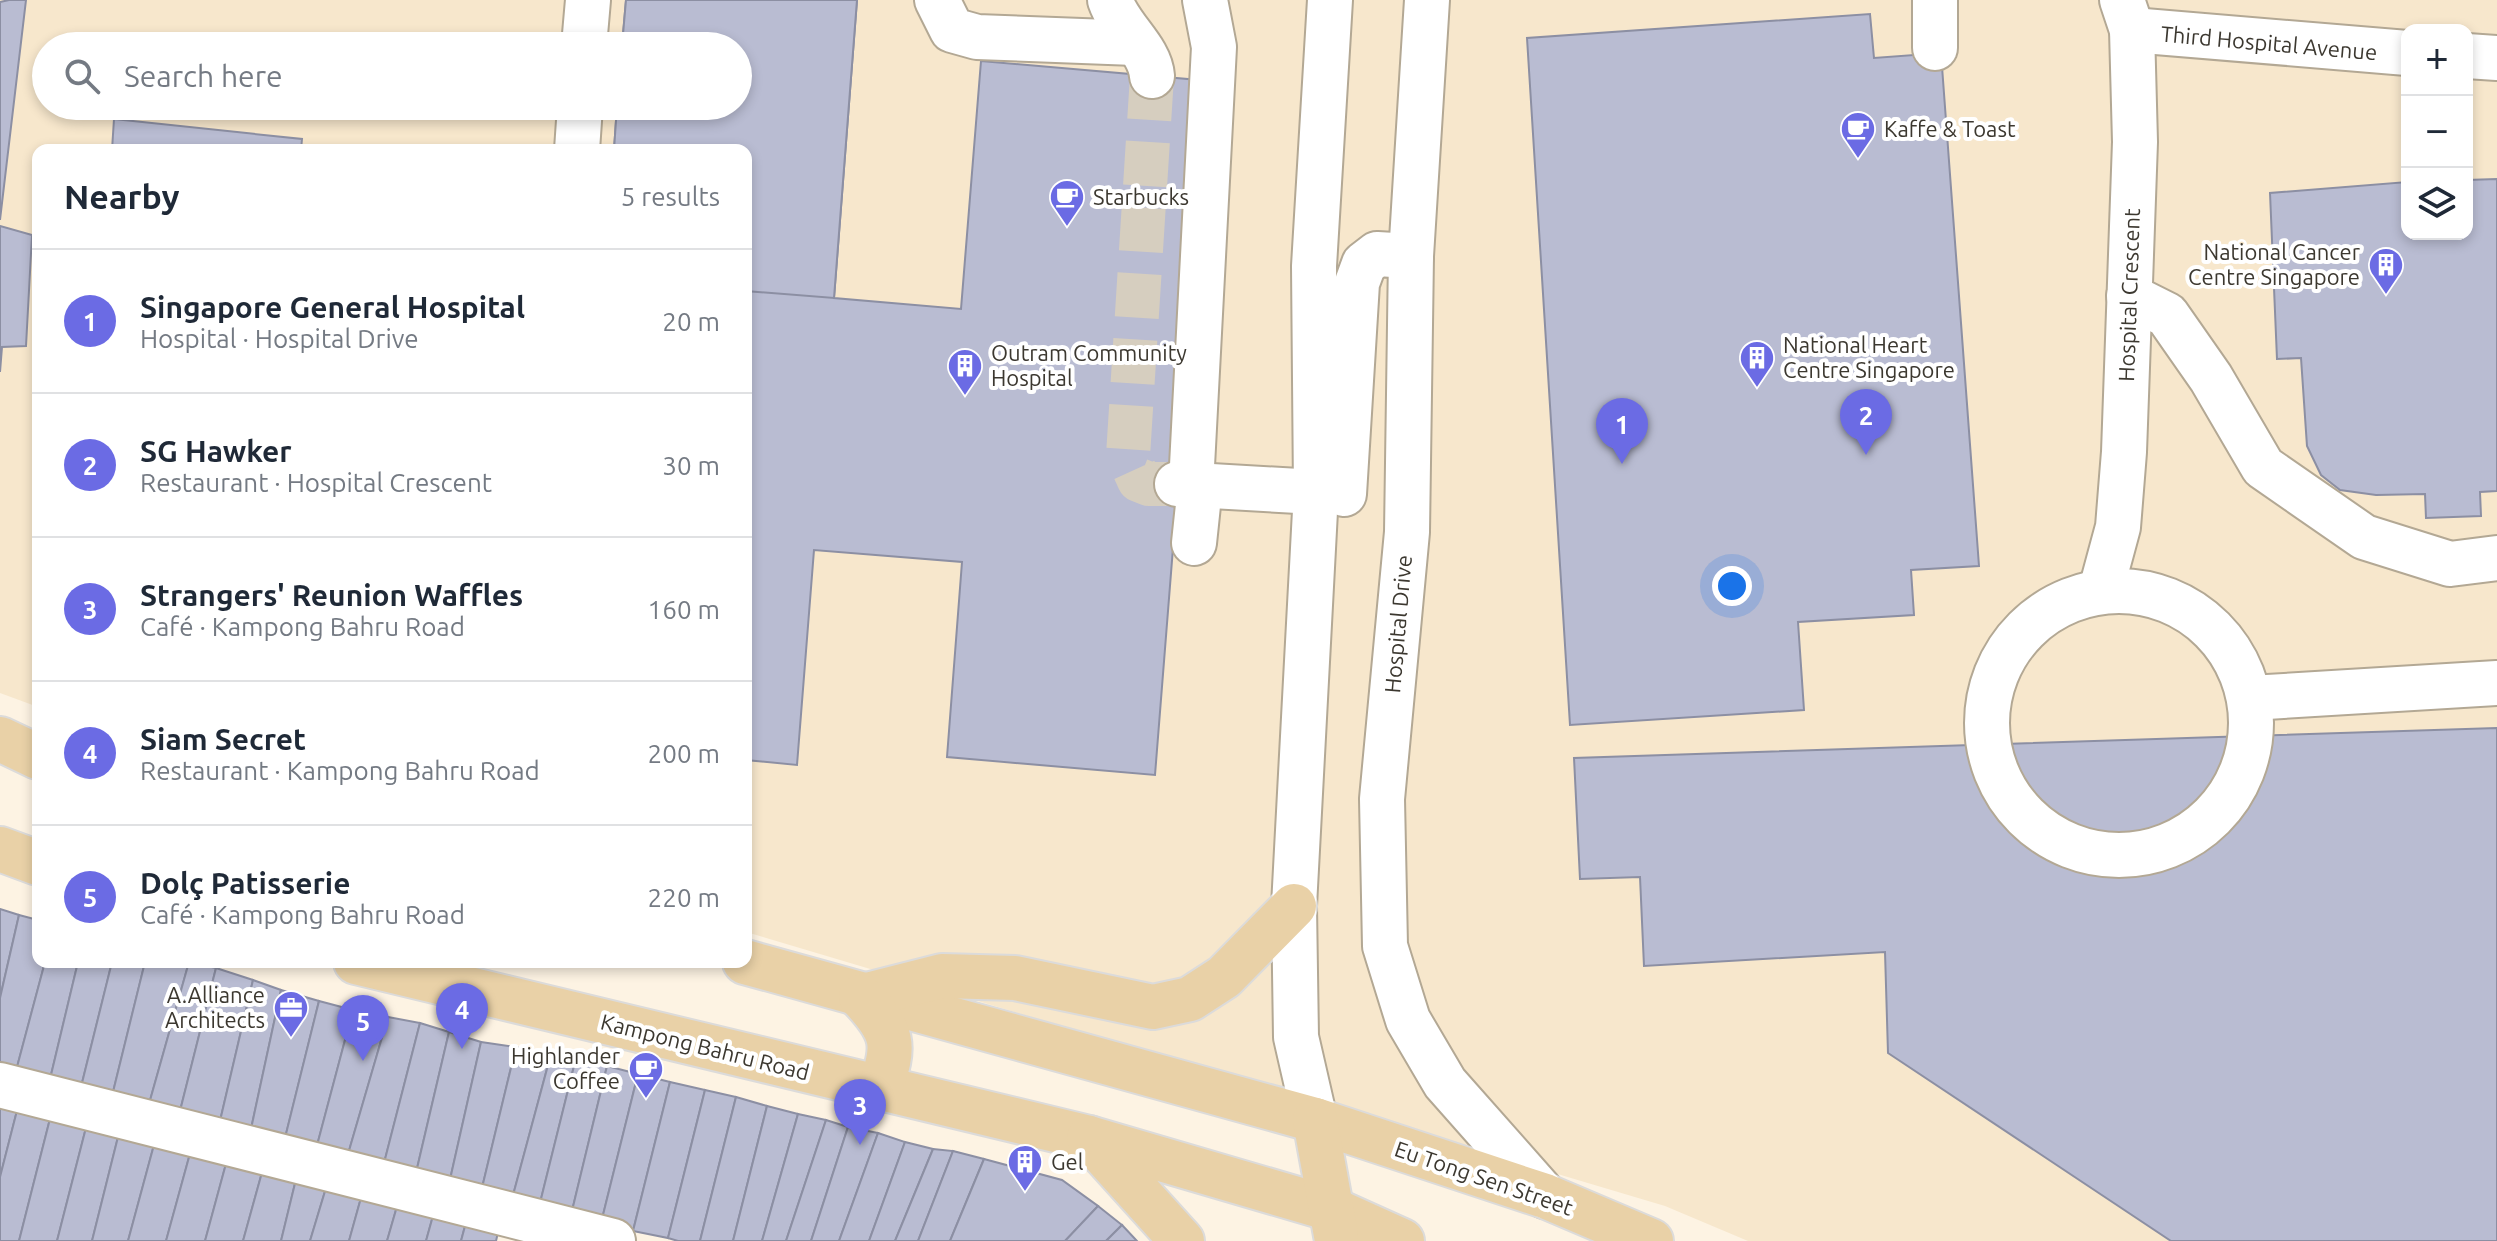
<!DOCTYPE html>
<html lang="en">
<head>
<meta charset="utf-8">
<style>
  :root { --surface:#fff; --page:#f6f6f7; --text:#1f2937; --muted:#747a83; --line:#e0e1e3; --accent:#6b6be4 }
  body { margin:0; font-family:Ubuntu,sans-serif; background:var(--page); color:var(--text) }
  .controls { position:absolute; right:24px; top:24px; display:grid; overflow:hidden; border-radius:16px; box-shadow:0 4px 12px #0003 }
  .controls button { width:72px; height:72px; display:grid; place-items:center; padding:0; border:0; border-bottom:2px solid var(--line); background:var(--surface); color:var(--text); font:40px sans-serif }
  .you { position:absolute; left:1732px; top:586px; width:28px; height:28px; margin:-20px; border:6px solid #fff; border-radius:50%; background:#1a73e8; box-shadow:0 0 0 12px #1a73e833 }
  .badge { display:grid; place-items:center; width:52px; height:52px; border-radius:50%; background:var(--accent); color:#fff; font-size:26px; font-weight:700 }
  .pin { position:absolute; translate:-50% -66px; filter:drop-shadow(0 2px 4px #0008) }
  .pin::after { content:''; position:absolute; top:42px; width:28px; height:24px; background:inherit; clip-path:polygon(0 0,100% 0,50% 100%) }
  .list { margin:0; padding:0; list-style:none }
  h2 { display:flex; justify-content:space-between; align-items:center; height:104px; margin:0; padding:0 32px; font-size:34px }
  h2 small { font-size:26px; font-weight:400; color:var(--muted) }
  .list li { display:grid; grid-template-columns:52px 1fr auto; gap:24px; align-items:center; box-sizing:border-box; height:144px; padding:0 32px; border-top:2px solid var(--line) }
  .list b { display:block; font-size:30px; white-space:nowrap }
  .list p { margin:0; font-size:26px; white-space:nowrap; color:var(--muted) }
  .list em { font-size:26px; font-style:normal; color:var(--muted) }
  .icon { flex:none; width:44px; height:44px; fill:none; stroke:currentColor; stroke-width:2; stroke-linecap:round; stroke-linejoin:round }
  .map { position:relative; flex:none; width:2497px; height:1241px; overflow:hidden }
  .search { position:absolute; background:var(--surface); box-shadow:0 4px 12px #0003; left:32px; top:32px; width:720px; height:88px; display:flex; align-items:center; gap:20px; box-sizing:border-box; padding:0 28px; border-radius:44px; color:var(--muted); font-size:30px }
  .panel { position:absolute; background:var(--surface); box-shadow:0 4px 12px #0003; left:32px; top:144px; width:720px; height:824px; border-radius:16px }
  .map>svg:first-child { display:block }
  .built { fill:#f7e7cc; fill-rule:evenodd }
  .building { fill:#b9bcd2; stroke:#8c8fa3; stroke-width:2 }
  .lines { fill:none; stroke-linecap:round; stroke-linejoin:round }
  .minor-tunnel { stroke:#d6cebf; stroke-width:44; stroke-dasharray:44 22; stroke-linecap:butt }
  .minor-casing { stroke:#b3a894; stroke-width:48 }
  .major-casing { stroke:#dcdbda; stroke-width:48 }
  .minor { stroke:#fff; stroke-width:44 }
  .major { stroke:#e9d1a7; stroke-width:44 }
  .labels { text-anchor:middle; stroke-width:8; stroke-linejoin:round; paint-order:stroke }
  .street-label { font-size:22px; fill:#3c3830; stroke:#fff }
  .poi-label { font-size:22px; fill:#3c3830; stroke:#fff; text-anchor:start }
</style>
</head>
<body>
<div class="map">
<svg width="2497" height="1241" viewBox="0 0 2497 1241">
  <rect width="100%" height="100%" fill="#fdf3e3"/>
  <path class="built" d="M0 0H2497V1241H1748L1665 1206 746 932V150H38V707L0 693ZM2407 30H2467V234H2407ZM46 46H738V106H46Z"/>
  <g class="building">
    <path d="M9 0H26L0 220V2Z"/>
    <path d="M626 0H857L834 298 961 309 981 61 1210 81 1155 775 947 757 962 562 814 550 797 765 746 760V150H614L617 106H738V46H622Z"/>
    <path d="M626 0H857L834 298 746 291V150H614L617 106H738V46H622Z"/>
    <path d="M1870 14 1874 58 1941 53 1979 566 1911 570 1914 615 1798 622 1804 710 1570 725 1527 38Z"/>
    <path d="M114 119 302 139 301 150H112Z"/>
    <path d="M2497 179V491L2480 492 2481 516 2426 518 2425 494 2376 495 2340 490 2321 475 2307 446 2301 358 2277 359 2270 193 2407 182V234H2467V180Z"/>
    <path d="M0 226 32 235 26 346 2 347 0 372Z"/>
    <path d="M2497 728V1241H2171L1888 1053 1885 952 1644 966 1640 877 1580 879 1574 758Z"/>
    <path d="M0 909 19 915 0 998Z"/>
    <path d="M19 915 38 920V962H45L17 1067 0 1062V998Z"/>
    <path d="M45 962H78L51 1075 17 1067Z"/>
    <path d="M78 962H112L82 1083 51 1075Z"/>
    <path d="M112 962H145L113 1092 82 1083Z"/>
    <path d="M145 962H189L149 1104 113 1092Z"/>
    <path d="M189 962 216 968 180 1111 149 1104Z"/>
    <path d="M216 968 253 980 220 1121 180 1111Z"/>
    <path d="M253 980 281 990 251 1129 220 1121Z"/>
    <path d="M281 990 319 1001 284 1142 251 1129Z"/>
    <path d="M319 1001 353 1010 315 1153 284 1142Z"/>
    <path d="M353 1010 388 1017 346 1161 315 1153Z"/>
    <path d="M388 1017 420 1023 383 1167 346 1161Z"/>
    <path d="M420 1023 449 1032 415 1177 383 1167Z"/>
    <path d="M449 1032 481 1042 449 1184 415 1177Z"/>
    <path d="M481 1042 516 1047 481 1192 449 1184Z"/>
    <path d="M516 1047 551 1054 512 1199 481 1192Z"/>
    <path d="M551 1054 576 1058 539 1207 512 1199Z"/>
    <path d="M576 1058 607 1066 571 1215 539 1207Z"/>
    <path d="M607 1066 638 1074 601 1223 571 1215Z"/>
    <path d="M638 1074 670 1082 633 1231 601 1223Z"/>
    <path d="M670 1082 705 1090 668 1238 633 1231Z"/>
    <path d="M0 1090 21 1095 0 1177Z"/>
    <path d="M705 1090 736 1097 700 1241H678L668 1238Z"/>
    <path d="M21 1095 54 1103 19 1241H0V1177Z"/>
    <path d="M736 1097 767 1106 733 1241H700Z"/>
    <path d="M54 1103 90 1112 57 1241H19Z"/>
    <path d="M767 1106 798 1114 762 1241H733Z"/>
    <path d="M90 1112 122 1121 92 1241H57Z"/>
    <path d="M798 1114 826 1120 786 1241H762Z"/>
    <path d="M826 1120 848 1127 811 1241H786Z"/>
    <path d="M122 1121 158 1130 128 1241H92Z"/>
    <path d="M848 1127 878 1133 839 1241H811Z"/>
    <path d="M158 1130 194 1139 166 1241H128Z"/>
    <path d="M878 1133 905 1142 869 1241H839Z"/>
    <path d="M194 1139 230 1149 205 1241H166Z"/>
    <path d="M905 1142 933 1149 895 1241H869Z"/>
    <path d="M230 1149 266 1158 243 1241H205Z"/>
    <path d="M933 1149 953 1151 918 1241H895Z"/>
    <path d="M953 1151 984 1159 950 1241H918Z"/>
    <path d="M266 1158 299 1167 281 1241H243Z"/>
    <path d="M984 1159 1062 1180 1098 1206 1065 1241H950Z"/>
    <path d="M299 1167 329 1178 310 1241H281Z"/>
    <path d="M329 1178 364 1187 349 1241H310Z"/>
    <path d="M364 1187 400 1196 387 1241H349Z"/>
    <path d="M400 1196 436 1205 426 1241H387Z"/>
    <path d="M436 1205 468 1215 461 1241H426Z"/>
    <path d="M1098 1206 1122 1225 1106 1241H1065Z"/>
    <path d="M468 1215 500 1224 496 1241H461Z"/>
    <path d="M1122 1225 1137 1241H1106Z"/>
  </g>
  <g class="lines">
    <path class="minor-tunnel" d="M1152 76 1128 456 1139 480 1149 484H1177"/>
    <defs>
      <g id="minor">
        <path d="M937 0 952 30 977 37 1135 43"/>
        <path d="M1110 0C1120 29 1150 49 1152 76"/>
        <path d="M1427 0 1411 256 1407 532 1382 799 1385 946 1408 1020 1445 1083 1545 1196"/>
        <path d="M1935 0V48"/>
        <path d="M2132 30 2407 53"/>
        <path d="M584 46 588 0"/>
        <path d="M2467 56 2497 58"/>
        <path d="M577 150 580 106"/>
        <path d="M2129 296 2167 315 2211 378 2263 467 2364 537 2450 564 2497 558"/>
        <path d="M1177 484 1316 492"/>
        <path d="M1191 485 1214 47 1205 0"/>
        <path d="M1344 494 1357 283 1364 264 1377 254 1411 256"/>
        <path d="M1194 543 1200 486"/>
        <path d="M2101 590 2118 527 2124 452 2135 142 2132 30 2122 0"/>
        <circle cx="2119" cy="723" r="132"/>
        <path d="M2250 698 2497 683"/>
        <path d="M0 1085 613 1241"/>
        <path d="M1315 1120 1296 1037 1294 906 1316 492 1314 266 1330 0"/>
      </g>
      <g id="major">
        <path d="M0 739 38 757"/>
        <path d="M0 849 38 863"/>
        <path d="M356 962 1089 1138 1331 1209 1402 1241"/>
        <path d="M745 962 1315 1120 1545 1196 1651 1241"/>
        <path d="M867 995 942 976 1015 978 1153 1007 1190 999 1224 977 1294 906"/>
        <path d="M861 997C893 1031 897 1045 879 1090"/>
        <path d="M1315 1120 1336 1235"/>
        <path d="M1089 1138 1182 1241"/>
      </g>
    </defs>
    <use href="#minor" class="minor-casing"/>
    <use href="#major" class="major-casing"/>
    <use href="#minor" class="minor"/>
    <use href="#major" class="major"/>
  </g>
  <defs>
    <symbol id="cafe-pin" viewBox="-11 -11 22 30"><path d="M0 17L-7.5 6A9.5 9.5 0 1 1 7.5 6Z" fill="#6b6be4" stroke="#fff"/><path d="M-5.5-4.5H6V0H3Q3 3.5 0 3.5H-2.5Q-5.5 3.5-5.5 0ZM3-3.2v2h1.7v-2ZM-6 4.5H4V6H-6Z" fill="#fff"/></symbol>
    <symbol id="building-pin" viewBox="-11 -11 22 30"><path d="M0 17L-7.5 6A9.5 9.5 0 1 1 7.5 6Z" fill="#6b6be4" stroke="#fff"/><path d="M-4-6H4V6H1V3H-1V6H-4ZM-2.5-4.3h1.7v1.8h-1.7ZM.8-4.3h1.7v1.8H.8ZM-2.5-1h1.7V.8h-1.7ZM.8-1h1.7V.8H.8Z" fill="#fff"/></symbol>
    <symbol id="office-pin" viewBox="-11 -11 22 30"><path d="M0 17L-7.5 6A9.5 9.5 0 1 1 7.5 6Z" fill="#6b6be4" stroke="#fff"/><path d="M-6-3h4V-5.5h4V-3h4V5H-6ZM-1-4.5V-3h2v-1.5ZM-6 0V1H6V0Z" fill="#fff"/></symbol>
  </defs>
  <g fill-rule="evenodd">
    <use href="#cafe-pin" x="1838" y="109" width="40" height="54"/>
    <use href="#cafe-pin" x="1047" y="177" width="40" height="54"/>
    <use href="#building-pin" x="2366" y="245" width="40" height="54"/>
    <use href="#building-pin" x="1737" y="338" width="40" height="54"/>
    <use href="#building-pin" x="945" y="346" width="40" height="54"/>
    <use href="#office-pin" x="271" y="988" width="40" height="54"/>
    <use href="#cafe-pin" x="626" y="1049" width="40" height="54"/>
    <use href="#building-pin" x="1005" y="1142" width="40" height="54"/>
  </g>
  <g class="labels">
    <g class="street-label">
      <text transform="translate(2269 43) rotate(5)" y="8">Third Hospital Avenue</text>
      <text transform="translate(2129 295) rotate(-88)" y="8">Hospital Crescent</text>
      <text transform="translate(1398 624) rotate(-85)" y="8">Hospital Drive</text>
      <text transform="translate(705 1047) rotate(14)" y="8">Kampong Bahru Road</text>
      <text transform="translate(1484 1178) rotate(19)" y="8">Eu Tong Sen Street</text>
    </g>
    <g class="poi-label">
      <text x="1884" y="137">Kaffe &amp; Toast</text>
      <text x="1093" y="205">Starbucks</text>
      <text x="2360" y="260" text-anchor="end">National Cancer<tspan x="2360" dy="25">Centre Singapore</tspan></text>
      <text x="1783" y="353">National Heart<tspan x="1783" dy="25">Centre Singapore</tspan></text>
      <text x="991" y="361">Outram Community<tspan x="991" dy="25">Hospital</tspan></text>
      <text x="265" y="1003" text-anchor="end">A.Alliance<tspan x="265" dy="25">Architects</tspan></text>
      <text x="620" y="1064" text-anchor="end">Highlander<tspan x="620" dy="25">Coffee</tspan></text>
      <text x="1051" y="1170">Gel</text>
    </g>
  </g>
</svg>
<div class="controls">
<button>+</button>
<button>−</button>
<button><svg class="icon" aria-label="layers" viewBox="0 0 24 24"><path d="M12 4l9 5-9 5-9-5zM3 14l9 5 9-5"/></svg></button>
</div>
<div class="you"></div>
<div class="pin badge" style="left:1622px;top:464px">1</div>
<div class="pin badge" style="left:1866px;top:455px">2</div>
<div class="pin badge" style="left:860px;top:1145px">3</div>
<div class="pin badge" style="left:462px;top:1049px">4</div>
<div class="pin badge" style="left:363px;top:1061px">5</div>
<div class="search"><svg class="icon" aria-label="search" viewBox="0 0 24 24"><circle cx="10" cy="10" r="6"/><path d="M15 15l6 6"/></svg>Search here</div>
<section class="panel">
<h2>Nearby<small>5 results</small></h2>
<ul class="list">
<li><span class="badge">1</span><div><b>Singapore General Hospital</b><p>Hospital · Hospital Drive</p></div><em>20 m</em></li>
<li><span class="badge">2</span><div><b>SG Hawker</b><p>Restaurant · Hospital Crescent</p></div><em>30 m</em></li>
<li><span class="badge">3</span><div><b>Strangers' Reunion Waffles</b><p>Café · Kampong Bahru Road</p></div><em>160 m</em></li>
<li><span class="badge">4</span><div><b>Siam Secret</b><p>Restaurant · Kampong Bahru Road</p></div><em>200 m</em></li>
<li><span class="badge">5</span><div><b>Dolç Patisserie</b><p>Café · Kampong Bahru Road</p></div><em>220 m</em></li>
</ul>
</section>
</div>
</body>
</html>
